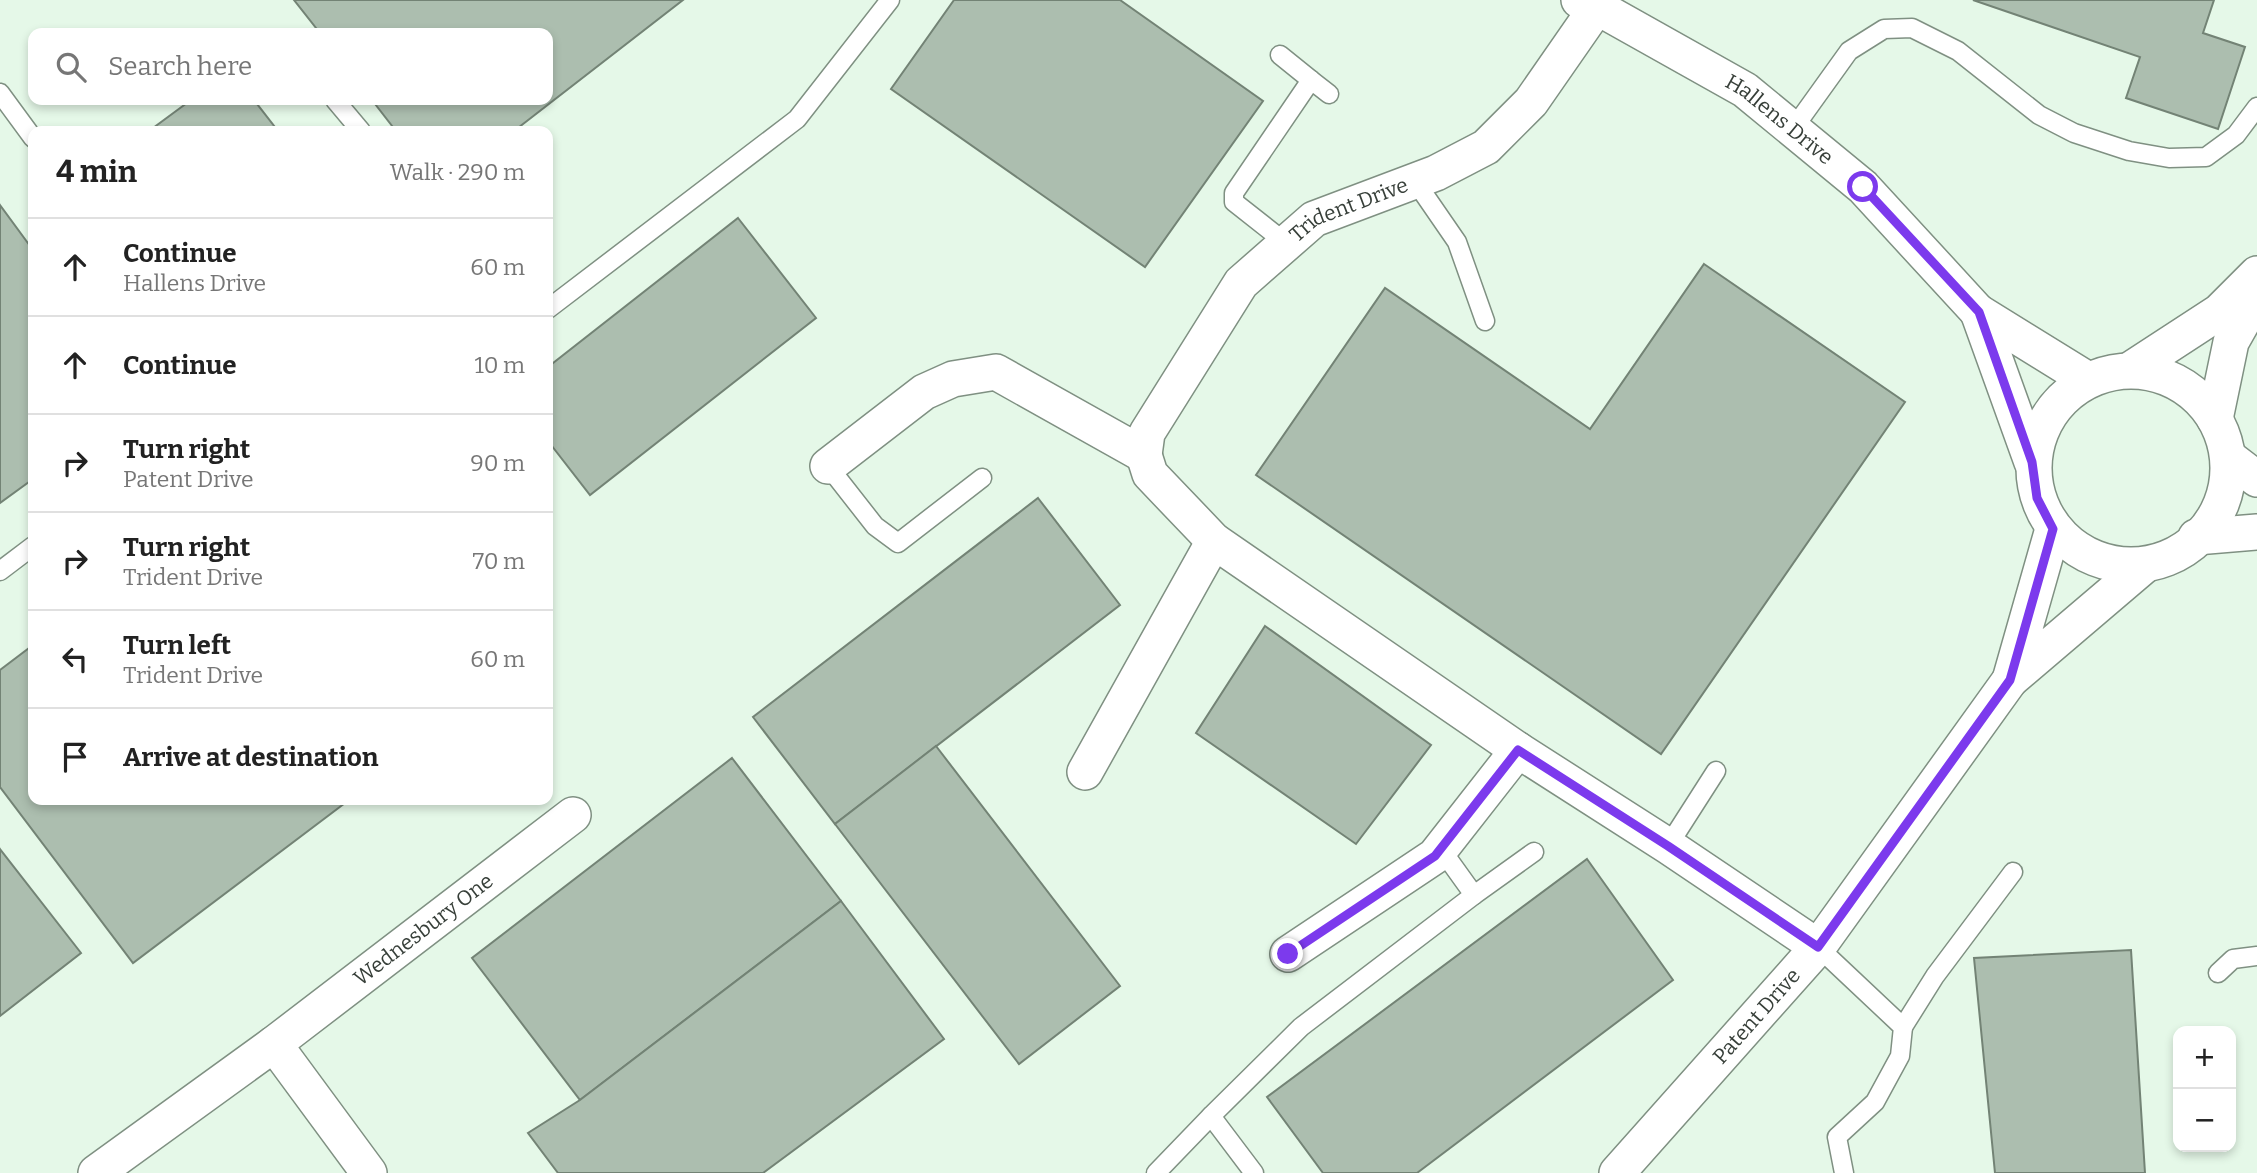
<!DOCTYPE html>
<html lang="en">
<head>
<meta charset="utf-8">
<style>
  :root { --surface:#fff; --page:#f6f6f6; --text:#222; --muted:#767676; --line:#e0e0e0 }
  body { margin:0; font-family:Bitter,serif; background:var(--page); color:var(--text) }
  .controls { position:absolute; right:21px; bottom:21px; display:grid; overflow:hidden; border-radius:14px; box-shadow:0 4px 10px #0003 }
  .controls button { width:63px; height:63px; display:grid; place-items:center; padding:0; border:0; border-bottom:2px solid var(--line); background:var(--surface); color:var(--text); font:35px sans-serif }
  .stop { position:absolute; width:21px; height:21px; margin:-16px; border:5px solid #7c3aed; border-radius:50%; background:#fff }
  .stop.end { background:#7c3aed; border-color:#fff; box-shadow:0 2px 7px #0008 }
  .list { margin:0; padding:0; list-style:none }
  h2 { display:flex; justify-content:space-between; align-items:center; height:91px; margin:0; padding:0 28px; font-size:30px }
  h2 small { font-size:23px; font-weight:400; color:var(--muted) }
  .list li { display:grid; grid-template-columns:46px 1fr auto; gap:21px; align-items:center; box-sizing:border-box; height:98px; padding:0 28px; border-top:2px solid var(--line) }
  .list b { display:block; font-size:26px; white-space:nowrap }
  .list p { margin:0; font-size:23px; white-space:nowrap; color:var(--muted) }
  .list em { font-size:23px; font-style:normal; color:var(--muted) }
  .icon { flex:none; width:38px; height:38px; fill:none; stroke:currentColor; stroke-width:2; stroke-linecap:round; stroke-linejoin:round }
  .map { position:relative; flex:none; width:2257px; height:1173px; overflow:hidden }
  .search { position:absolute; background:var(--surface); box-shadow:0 4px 10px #0003; left:28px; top:28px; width:525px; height:77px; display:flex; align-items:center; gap:18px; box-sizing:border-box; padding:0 24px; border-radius:14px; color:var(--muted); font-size:26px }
  .panel { position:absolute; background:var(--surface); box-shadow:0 4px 10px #0003; left:28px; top:126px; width:525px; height:679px; border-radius:14px }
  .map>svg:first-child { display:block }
  .building { fill:#acbeaf; stroke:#738375; stroke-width:2 }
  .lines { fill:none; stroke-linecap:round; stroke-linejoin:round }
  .lane-casing { stroke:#7f9082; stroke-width:21 }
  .street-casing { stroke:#7f9082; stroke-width:38 }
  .lane { stroke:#fff; stroke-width:18 }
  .street { stroke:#fff; stroke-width:35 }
  .route { stroke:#7c3aed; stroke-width:9 }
  .labels { text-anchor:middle; stroke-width:5; stroke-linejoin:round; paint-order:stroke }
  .street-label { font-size:21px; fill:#373f39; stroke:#fff }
</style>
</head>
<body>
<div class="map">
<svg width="2257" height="1173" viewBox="0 0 2257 1173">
  <rect width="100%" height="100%" fill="#e5f8e8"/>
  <g class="building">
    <path d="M294 0H683L514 131H396L372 100H548V33H320Z"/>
    <path d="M954 0H1120L1263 101 1145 267 891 89Z"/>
    <path d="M1973 0H2214L2203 33 2245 47 2218 129 2126 98 2140 57Z"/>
    <path d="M191 100H254L278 131H149Z"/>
    <path d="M0 205 33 250V479L0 503Z"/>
    <path d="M738 218 816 318 590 495 548 441V367Z"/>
    <path d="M1704 264 1905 402 1661 754 1256 475 1385 288 1590 429Z"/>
    <path d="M1038 498 1120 605 835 824 753 717Z"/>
    <path d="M1265 626 1431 745 1356 844 1196 733Z"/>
    <path d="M33 645V800H349L133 963 0 787V670Z"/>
    <path d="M936 746 1120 986 1019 1064 835 824Z"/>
    <path d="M732 758 841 901 580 1100 472 958Z"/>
    <path d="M0 849 81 953 0 1016Z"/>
    <path d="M1587 859 1673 980 1417 1173H1323L1267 1097Z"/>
    <path d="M841 901 944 1039 763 1173H558L528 1133 580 1100Z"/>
    <path d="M2131 950 2145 1173H1995L1974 958Z"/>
  </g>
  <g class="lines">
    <defs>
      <g id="lane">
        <path d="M1280 55 1311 80"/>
        <path d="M0 93 33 138"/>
        <path d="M335 100 361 131"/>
        <path d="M1793 129 1849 51 1884 29 1912 28 1958 51 2039 115 2074 133 2129 151 2169 158 2206 157 2236 135 2257 107"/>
        <path d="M1415 181 1457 242 1485 321"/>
        <path d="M1286 243 1234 202V193L1311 80 1329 94"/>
        <path d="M548 309 797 119 890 0"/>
        <path d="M828 466 875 526 898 543 982 478"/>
        <path d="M0 571 33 546"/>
        <path d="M1668 846 1716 771"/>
        <path d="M1474 895 1534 852"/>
        <path d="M1818 947 1903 1027 1900 1056 1875 1102 1837 1137 1844 1173"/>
        <path d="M2218 973 2233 959 2257 956"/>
        <path d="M1903 1027 1935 976 2013 872"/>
        <path d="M1211 1116 1254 1173"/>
        <path d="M1156 1173 1211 1116 1301 1027 1474 895 1441 849"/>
      </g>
      <g id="street">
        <path id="s1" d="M1579 0 1597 7 1745 90 1863 187 1978 312"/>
        <path d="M2130 370 2219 312 2257 274"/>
        <circle cx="2131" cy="468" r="97"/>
        <path d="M2215 419 2231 342 2257 296"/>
        <path d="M1144 455 1150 474 1214 541 1518 750 1668 846 1818 947"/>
        <path d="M2228 457 2257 479"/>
        <path d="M2032 462 1978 312 2088 380"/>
        <path id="s2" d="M828 466 924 392 953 379 996 372 1144 455 1147 433 1241 283 1314 219 1436 173 1486 147 1531 102 1597 7"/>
        <path d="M2053 529 2010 680 2145 565"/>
        <path d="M2196 537 2257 532"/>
        <path d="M1085 772 1214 541"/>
        <path d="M1288 954 1435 856 1518 750"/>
        <path d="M274 1044 369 1173"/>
        <path id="s3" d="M96 1173 274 1044 573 815"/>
        <path id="s4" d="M1617 1173 1818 947 2010 680"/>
      </g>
    </defs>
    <use href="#lane" class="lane-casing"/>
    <use href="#street" class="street-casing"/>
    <use href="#lane" class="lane"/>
    <use href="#street" class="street"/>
  </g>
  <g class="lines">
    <path class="route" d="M1288 954 1435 856 1518 750 1668 846 1818 947 2010 680 2053 529 2037 498 2032 462 1979 312 1863 187"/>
  </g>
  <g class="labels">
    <g class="street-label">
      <text dy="7" stroke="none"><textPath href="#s1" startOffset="234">Hallens Drive</textPath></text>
      <text dy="7" stroke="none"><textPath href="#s2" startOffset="698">Trident Drive</textPath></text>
      <text dy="7" stroke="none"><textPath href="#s3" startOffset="408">Wednesbury One</textPath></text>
      <text dy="7" stroke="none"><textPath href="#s4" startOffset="210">Patent Drive</textPath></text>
    </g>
  </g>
</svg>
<div class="controls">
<button>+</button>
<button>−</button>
</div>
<div class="stop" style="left:1863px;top:187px"></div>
<div class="stop end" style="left:1288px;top:954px"></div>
<div class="search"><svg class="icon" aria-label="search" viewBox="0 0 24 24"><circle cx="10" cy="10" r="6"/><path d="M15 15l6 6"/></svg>Search here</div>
<section class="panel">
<h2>4 min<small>Walk · 290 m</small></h2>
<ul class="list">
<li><svg class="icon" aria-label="ahead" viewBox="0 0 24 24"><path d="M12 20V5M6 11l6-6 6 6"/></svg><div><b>Continue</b><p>Hallens Drive</p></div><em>60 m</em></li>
<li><svg class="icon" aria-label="ahead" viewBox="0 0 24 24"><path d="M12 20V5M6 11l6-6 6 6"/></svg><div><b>Continue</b></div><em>10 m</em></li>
<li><svg class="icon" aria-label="right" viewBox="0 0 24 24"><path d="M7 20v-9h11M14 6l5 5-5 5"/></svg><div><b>Turn right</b><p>Patent Drive</p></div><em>90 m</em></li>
<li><svg class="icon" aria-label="right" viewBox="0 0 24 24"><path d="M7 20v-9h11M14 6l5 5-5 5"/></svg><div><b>Turn right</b><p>Trident Drive</p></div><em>70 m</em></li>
<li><svg class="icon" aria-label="left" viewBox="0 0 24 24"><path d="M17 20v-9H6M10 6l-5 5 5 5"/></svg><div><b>Turn left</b><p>Trident Drive</p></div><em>60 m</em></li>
<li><svg class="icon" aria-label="arrive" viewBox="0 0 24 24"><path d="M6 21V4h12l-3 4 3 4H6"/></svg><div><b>Arrive at destination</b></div></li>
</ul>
</section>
</div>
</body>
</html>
